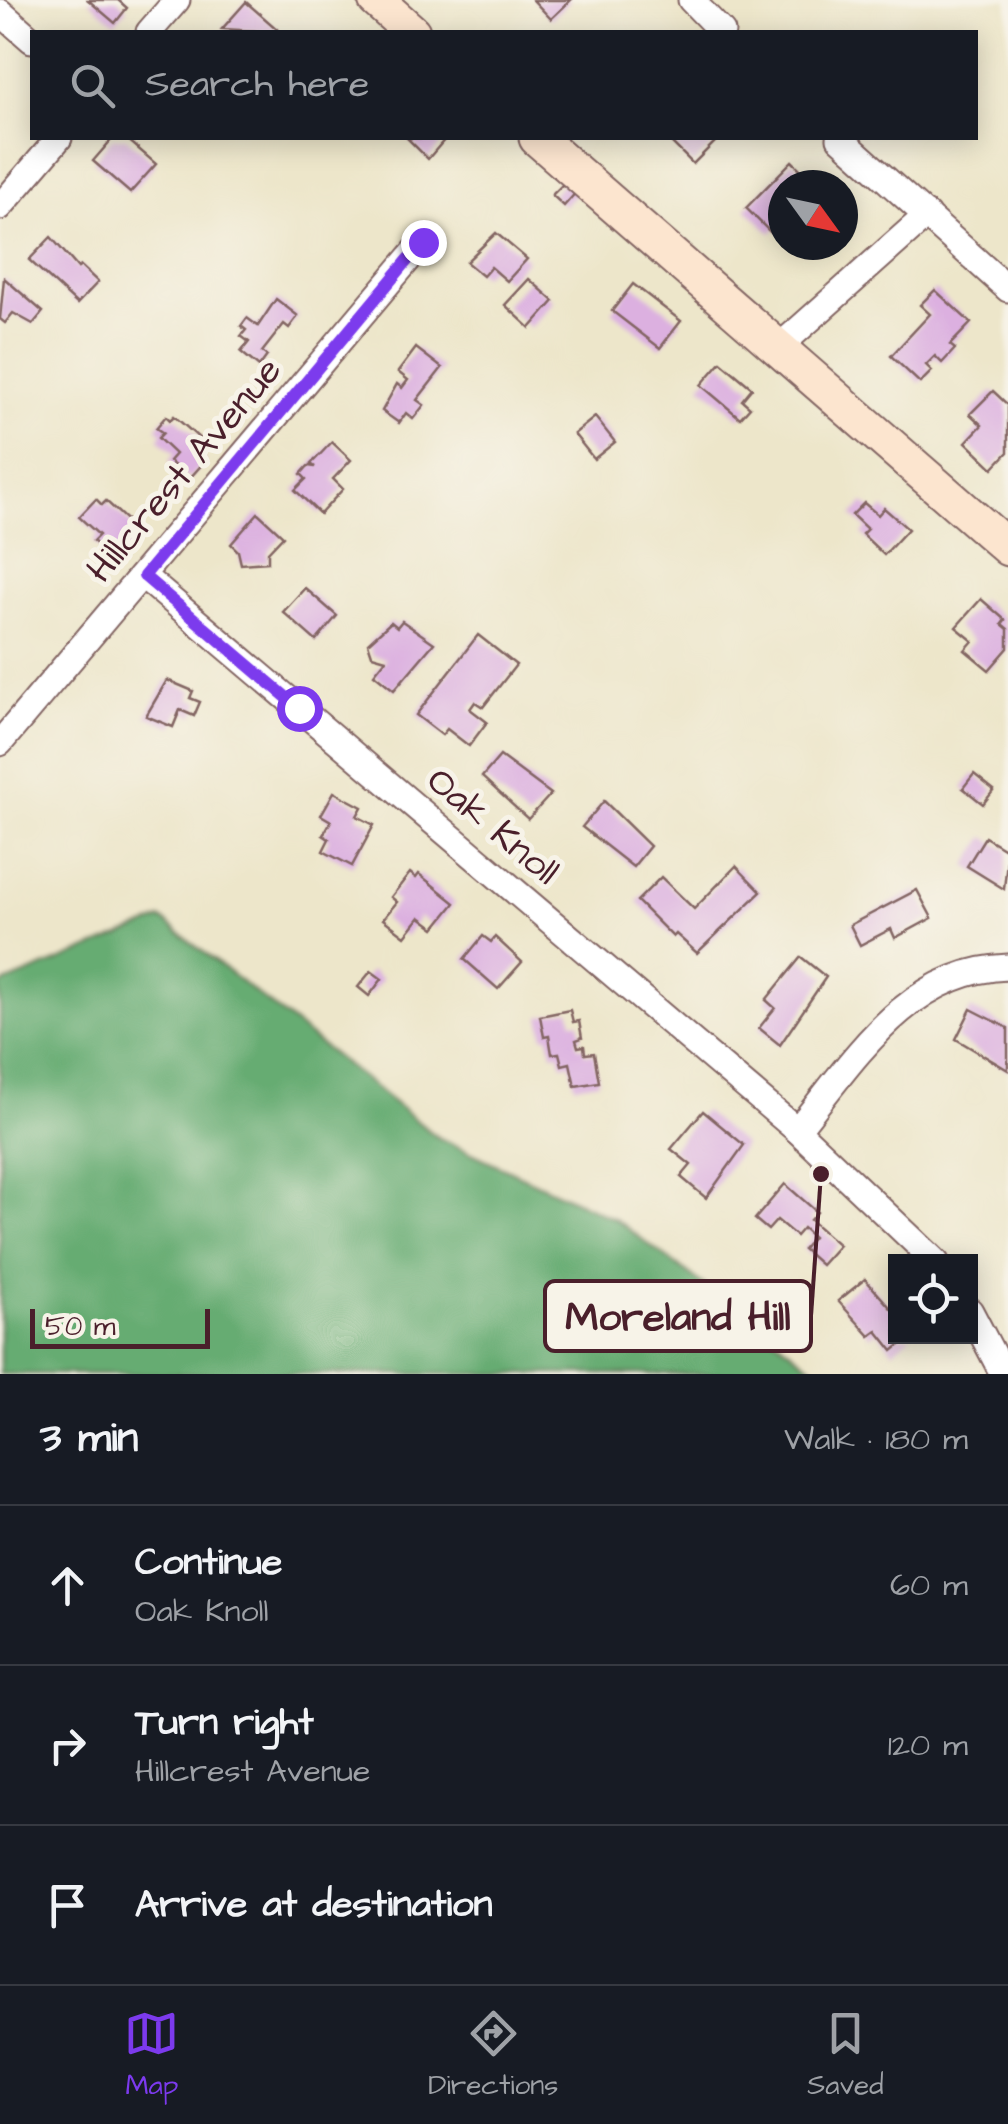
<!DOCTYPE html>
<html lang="en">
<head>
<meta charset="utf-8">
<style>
  :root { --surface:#171b24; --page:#20242c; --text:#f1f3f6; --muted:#9ea1a6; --line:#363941; --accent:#7c3aed }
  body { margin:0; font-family:"Architects Daughter",sans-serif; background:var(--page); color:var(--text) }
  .controls { position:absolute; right:30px; bottom:30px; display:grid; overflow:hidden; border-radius:0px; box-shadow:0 5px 25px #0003 }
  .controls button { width:90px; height:90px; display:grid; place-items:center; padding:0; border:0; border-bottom:2px solid var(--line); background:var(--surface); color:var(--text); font:50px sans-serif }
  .compass { position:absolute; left:768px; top:170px; width:90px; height:90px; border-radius:50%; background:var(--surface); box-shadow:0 5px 25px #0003; rotate:123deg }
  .scale { position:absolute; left:30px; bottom:25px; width:180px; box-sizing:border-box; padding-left:10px; border:5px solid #4a1f2b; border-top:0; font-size:28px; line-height:35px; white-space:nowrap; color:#4a1f2b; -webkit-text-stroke:8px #f7f3e8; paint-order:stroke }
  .stop { position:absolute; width:30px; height:30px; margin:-22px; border:8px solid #7c3aed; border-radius:50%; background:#fff }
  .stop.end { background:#7c3aed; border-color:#fff; box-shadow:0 2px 10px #0008 }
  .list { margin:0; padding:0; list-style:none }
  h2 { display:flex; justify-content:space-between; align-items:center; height:130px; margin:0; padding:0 40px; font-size:42px }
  h2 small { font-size:32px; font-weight:400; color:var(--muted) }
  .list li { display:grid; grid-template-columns:65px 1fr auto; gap:30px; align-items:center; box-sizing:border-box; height:160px; padding:0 40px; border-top:2px solid var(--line) }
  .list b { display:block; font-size:38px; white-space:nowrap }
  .list p { margin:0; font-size:32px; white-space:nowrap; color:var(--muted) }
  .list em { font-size:32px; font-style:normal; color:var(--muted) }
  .icon { flex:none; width:55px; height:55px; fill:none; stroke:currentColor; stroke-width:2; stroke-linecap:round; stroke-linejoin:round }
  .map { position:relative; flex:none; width:1008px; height:1374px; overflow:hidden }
  .search { position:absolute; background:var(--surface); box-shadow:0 5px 25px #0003; left:30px; right:30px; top:30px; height:110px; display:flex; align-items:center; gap:25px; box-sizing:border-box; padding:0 35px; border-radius:0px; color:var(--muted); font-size:38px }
  .sheet { height:610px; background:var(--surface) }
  nav { display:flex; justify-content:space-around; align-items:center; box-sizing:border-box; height:140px; border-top:2px solid var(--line); background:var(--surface); font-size:28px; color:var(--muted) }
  nav a { display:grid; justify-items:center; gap:5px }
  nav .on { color:var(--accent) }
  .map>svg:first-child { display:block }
  .forest { fill:#66ac72; stroke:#58664e; stroke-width:2.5 }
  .building { fill:#dcb0e0 }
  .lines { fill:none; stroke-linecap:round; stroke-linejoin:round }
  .street-casing { stroke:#836563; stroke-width:29 }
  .secondary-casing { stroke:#836563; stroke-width:39 }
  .street { stroke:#fff; stroke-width:25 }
  .secondary { stroke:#fce5cf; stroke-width:35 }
  .route { stroke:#7c3aed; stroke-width:12 }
  .labels { text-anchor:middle; stroke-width:10; stroke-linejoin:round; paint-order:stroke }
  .street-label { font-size:38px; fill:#4a1f2b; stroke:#f7f3e8 }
  .leader { fill:none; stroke:#4a1f2b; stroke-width:4 }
  .callout-dot { fill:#4a1f2b; stroke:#f7f3e8; stroke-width:4 }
  .callout { fill:#f7f3e8; stroke:#4a1f2b; stroke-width:4 }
  .callout-label { font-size:40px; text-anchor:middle; font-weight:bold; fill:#4a1f2b }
</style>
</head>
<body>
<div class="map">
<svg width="1008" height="1374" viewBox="0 0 1008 1374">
  <rect width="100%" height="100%" fill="#f7f3e8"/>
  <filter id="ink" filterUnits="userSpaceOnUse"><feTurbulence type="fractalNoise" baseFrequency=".01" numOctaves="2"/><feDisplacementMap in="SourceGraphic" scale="20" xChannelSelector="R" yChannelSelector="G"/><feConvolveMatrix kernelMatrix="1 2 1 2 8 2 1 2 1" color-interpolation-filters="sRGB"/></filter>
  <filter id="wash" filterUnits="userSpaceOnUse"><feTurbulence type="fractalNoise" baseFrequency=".0048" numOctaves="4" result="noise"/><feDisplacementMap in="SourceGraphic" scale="40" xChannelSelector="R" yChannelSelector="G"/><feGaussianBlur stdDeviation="2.25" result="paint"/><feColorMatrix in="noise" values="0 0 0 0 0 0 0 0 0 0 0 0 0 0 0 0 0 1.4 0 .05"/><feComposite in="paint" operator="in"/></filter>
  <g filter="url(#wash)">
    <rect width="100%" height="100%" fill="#ede6ca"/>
    <path class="forest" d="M162 919 437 1137 615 1219 823 1374H0V985Z"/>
    <g id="blocks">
      <g class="building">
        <path d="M88 0H118L127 8 115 23Z"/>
        <path d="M533 0H571L551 19Z"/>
        <path d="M246 2 277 29 274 32 222 29Z"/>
        <path d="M113 138H126L156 164 130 193 93 161Z"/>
        <path d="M407 138H446L428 159Z"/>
        <path d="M667 138H713L716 141 693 164Z"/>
        <path d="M792 161 816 185H783V220L771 233 746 208Z"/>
        <path d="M566 181 577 191 564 206 552 195Z"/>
        <path d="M496 233 527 259 507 281 491 267 483 276 466 262Z"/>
        <path d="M51 237 78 268 81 266 98 282 77 304 29 260Z"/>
        <path d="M4 278 43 312 33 324 13 313 5 323 0 319Z"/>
        <path d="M529 279 554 301 530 328 505 305Z"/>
        <path d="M633 284 681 321 660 348 612 311Z"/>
        <path d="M935 290 971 323 950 345 955 349 942 363 935 356 926 365 932 371 920 383 891 356 930 314 920 305Z"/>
        <path d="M276 299 298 316 289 328 284 324 262 352 267 356 259 367 241 352 249 342 241 336 246 330 241 326 247 318 258 326Z"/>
        <path d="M416 348 442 368 417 400 424 405 413 419 406 413 399 423 382 411 397 384 402 388 408 380 398 372Z"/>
        <path d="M721 362 752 388 742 400 750 407 740 418 701 385Z"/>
        <path d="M993 391 1008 405V452L993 468 966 442 982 425 970 414Z"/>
        <path d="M166 416 170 420 174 416 207 445 198 455 205 461 189 479 169 461 175 454 158 438 163 433 156 428Z"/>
        <path d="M595 417 615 442 594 459 574 434Z"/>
        <path d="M332 442 351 460 333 479 343 489 320 514 295 490 306 479 301 474 308 466 315 467 311 464Z"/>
        <path d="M96 499 102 505 106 501 135 528 125 538 132 545 117 562 93 541 99 535 79 517Z"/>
        <path d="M864 503 878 515 884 508 908 529 884 555 862 534 867 529 852 515Z"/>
        <path d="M258 513 283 536 268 552V562L241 564 238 551 231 544Z"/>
        <path d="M305 588 337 616 316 641 283 612Z"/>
        <path d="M981 599 1005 620 1002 624 1008 629V648L989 670 965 650 973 641 956 627Z"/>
        <path d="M402 621 434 643 394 690 374 674 386 659 372 655 368 643 391 622 397 627Z"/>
        <path d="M478 635 516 665 483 707 475 702 470 709 487 722 469 746 447 729 442 735 416 715Z"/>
        <path d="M167 680 193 691 190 698 200 702 194 716 180 710 173 727 146 716Z"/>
        <path d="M500 756 551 794 528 819 482 777Z"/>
        <path d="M974 774 994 790 983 804 963 788Z"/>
        <path d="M334 792 362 807 357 816 374 825 352 866 323 851 329 839 323 835 331 821 321 815Z"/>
        <path d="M604 801 650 846 633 867 582 827Z"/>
        <path d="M985 837 1008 851 1004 889 967 866Z"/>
        <path d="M736 866 761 892 697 953 676 934 673 937 637 901 661 877 694 909Z"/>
        <path d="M410 873 416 878 419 874 455 903 435 928 420 917 405 936 383 919 397 902 391 897Z"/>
        <path d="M917 890 932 918 895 938 891 929 860 945 850 925Z"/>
        <path d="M483 936 491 942 495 937 522 962 498 989 464 959Z"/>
        <path d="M801 957 826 977 780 1045 759 1028 775 1008 766 1000Z"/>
        <path d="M371 971 382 979 369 996 358 987Z"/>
        <path d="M971 1009 1008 1028V1070L956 1039Z"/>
        <path d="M570 1010 573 1022 579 1021 582 1038 576 1040 578 1047 584 1046 585 1054 594 1053 599 1082 575 1086 570 1063 562 1065 559 1053 552 1054 549 1036 544 1037 540 1016Z"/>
        <path d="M703 1111 744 1145 706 1198 681 1177 691 1165 671 1149Z"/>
        <path d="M785 1184 817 1212 810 1220 839 1245 821 1265 803 1249 813 1237 803 1228 796 1236 777 1220 768 1230 755 1219Z"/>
        <path d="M865 1279 896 1314V1336H911L893 1351 877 1331 870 1336 838 1301Z"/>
      </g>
    </g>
  </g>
  <g filter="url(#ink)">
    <use href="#blocks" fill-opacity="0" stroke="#836563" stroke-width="2.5"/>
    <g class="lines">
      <defs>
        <g id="street">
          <path d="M691 0 722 32"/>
          <path d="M0 12 32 40"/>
          <path d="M149 32 177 0"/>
          <path d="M840 138 1008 289"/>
          <path d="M0 207 59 138"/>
          <path d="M780 346 927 215"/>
          <path d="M143 576 797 1130 936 1262"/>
          <path d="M0 743 423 242"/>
          <path d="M797 1130C854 1060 908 970 1008 967"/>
          <path d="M970 1311 1003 1374"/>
        </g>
        <g id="secondary">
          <path d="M376 0 412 32"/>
          <path d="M537 138 1008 548"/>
        </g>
      </defs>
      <use href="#street" class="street-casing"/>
      <use href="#secondary" class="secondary-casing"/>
      <use href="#street" class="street"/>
      <use href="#secondary" class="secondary"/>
    </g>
  </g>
  <g class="lines" filter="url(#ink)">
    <path class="route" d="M299 708 144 576 423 242"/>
  </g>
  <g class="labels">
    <g class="street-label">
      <text transform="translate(183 469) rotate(-50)" y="13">Hillcrest Avenue</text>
      <text transform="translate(494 825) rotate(40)" y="13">Oak Knoll</text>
    </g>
  </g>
  <path class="leader" d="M821 1174L811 1316"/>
  <circle class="callout-dot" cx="821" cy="1174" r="10"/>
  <rect class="callout" x="545" y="1281" width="266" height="70" rx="10"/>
  <g class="callout-label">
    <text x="678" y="1330">Moreland Hill</text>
  </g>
</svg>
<div class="controls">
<button><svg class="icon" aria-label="locate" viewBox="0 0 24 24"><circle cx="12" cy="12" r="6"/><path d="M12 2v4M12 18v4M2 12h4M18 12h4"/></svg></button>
</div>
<svg class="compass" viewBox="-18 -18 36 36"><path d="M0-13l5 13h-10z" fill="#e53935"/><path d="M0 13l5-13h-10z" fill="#9ea1a6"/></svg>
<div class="scale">50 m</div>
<div class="stop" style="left:299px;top:708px"></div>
<div class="stop end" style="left:423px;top:242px"></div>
<div class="search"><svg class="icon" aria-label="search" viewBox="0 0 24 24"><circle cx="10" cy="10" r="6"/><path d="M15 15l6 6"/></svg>Search here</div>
</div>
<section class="sheet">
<h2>3 min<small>Walk · 180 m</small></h2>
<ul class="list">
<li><svg class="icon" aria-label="ahead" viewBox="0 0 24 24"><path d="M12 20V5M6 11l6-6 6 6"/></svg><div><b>Continue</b><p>Oak Knoll</p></div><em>60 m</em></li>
<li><svg class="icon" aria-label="right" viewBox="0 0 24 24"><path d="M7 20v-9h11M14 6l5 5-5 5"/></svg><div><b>Turn right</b><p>Hillcrest Avenue</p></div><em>120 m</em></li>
<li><svg class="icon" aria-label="arrive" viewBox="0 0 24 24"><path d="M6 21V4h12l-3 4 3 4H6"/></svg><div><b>Arrive at destination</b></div></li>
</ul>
</section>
<nav>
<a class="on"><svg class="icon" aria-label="map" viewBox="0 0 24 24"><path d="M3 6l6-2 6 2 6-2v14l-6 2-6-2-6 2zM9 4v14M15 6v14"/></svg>Map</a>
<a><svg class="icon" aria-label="directions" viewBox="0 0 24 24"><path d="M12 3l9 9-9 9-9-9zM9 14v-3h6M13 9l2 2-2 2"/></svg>Directions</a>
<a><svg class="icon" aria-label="saved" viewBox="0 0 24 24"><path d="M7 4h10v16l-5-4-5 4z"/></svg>Saved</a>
</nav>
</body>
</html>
